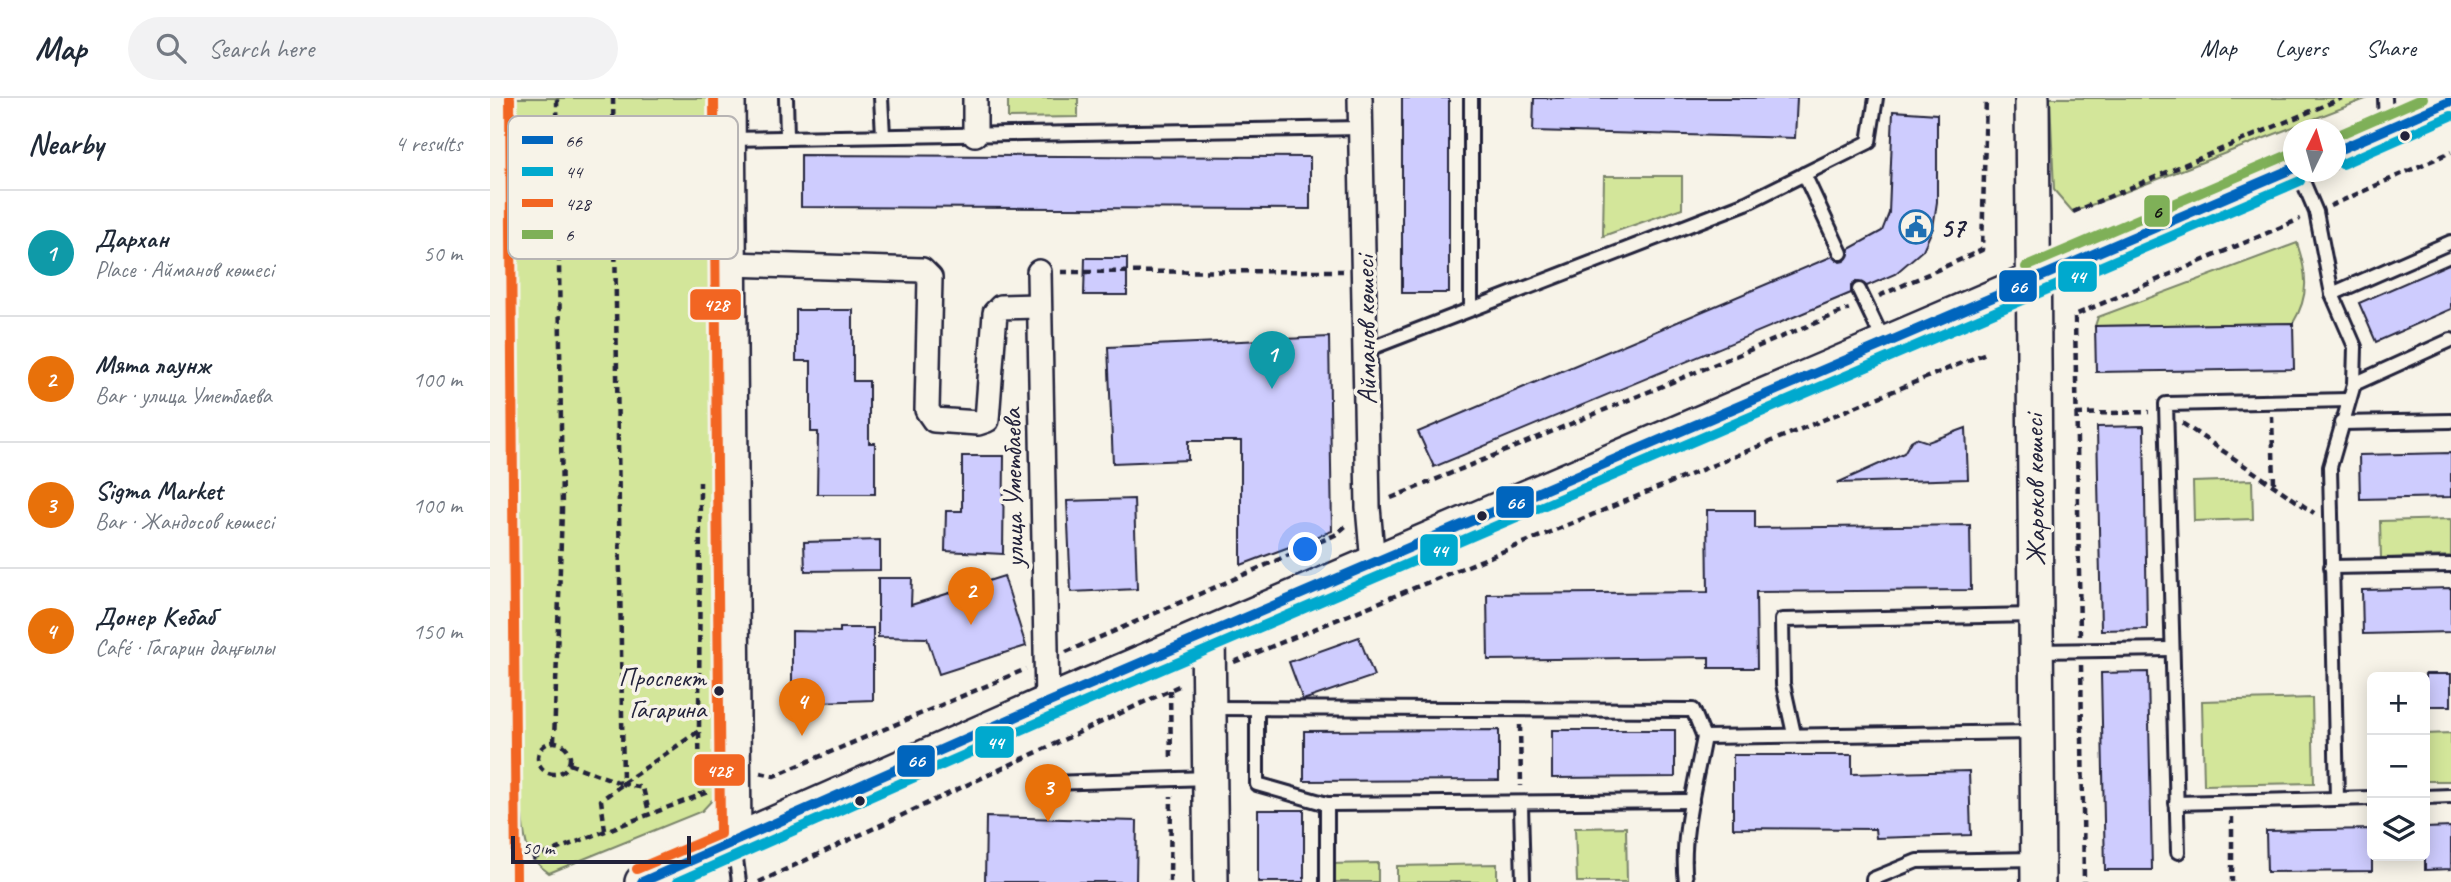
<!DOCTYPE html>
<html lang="en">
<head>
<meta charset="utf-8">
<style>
  :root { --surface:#fff; --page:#f2f2f3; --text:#1f2937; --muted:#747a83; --line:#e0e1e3; --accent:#111827 }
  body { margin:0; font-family:Caveat,sans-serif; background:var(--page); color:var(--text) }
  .controls { position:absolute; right:21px; bottom:21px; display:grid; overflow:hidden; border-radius:10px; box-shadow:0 4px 18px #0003 }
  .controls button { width:63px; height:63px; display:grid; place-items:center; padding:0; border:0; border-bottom:2px solid var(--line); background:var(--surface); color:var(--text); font:35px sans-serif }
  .compass { position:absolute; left:1793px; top:21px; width:63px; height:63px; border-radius:50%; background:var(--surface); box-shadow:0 4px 18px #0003; rotate:5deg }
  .scale { position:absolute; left:21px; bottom:18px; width:180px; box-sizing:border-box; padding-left:7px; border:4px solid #22223b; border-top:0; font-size:19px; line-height:24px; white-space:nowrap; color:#22223b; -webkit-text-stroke:5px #f7f3e8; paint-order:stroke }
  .you { position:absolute; left:816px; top:452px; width:24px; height:24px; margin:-18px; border:5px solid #fff; border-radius:50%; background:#1a73e8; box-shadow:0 0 0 10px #1a73e833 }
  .badge { display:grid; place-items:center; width:46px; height:46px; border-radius:50%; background:var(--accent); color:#fff; font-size:23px; font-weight:700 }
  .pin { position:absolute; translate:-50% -58px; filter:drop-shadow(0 2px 4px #0008) }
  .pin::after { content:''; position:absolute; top:37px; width:24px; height:21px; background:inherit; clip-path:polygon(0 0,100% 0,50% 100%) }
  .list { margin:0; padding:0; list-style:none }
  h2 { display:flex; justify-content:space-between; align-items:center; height:91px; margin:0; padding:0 28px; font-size:30px }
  h2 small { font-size:23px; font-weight:400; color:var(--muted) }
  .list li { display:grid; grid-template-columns:46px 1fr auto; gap:21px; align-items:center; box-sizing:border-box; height:126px; padding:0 28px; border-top:2px solid var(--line) }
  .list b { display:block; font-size:26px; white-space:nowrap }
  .list p { margin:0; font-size:23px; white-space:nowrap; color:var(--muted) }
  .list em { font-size:23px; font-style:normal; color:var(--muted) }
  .icon { flex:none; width:38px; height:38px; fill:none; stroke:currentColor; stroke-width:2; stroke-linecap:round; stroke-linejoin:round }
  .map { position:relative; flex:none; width:1961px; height:784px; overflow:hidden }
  header { display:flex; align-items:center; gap:42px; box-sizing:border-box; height:98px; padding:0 35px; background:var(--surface); border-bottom:2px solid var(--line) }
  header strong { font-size:33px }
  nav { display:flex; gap:38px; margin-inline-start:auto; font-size:24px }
  .search { width:490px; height:63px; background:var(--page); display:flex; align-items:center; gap:18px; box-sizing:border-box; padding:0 24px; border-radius:38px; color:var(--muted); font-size:26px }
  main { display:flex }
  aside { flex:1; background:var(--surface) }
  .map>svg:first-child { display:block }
  .green { fill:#d3e69a; stroke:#7a846a; stroke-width:2 }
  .building { fill:#ceccfe; stroke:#22223b; stroke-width:2 }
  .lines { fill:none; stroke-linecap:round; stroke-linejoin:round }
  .lane-casing { stroke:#22223b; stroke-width:18 }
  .street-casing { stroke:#22223b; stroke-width:28 }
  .secondary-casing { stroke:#22223b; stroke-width:38 }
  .path { stroke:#22223b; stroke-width:4.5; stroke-dasharray:7 5; stroke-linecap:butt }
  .lane { stroke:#f7f3e8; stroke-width:12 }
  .street { stroke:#f7f3e8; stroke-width:23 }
  .secondary { stroke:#f7f3e8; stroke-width:33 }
  .bus-1-casing { stroke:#f7f3e8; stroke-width:16 }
  .bus-2-casing { stroke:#f7f3e8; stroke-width:16 }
  .bus-3-casing { stroke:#f7f3e8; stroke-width:16 }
  .bus-4-casing { stroke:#f7f3e8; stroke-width:16 }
  .bus-1 { stroke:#0065bd; stroke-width:10 }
  .bus-2 { stroke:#00a9ce; stroke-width:10 }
  .bus-3 { stroke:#f26522; stroke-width:10 }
  .bus-4 { stroke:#7fb058; stroke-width:10 }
  .bus-dot { fill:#22223b; stroke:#f7f3e8; stroke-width:2.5 }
  .labels { text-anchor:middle; stroke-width:7; stroke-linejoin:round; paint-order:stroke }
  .bus-label { font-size:26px; fill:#22223b; stroke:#f7f3e8; text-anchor:end }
  .poi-label { font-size:28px; font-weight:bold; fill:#22223b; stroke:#f7f3e8; text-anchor:start }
  .street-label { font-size:28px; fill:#22223b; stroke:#f7f3e8 }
  .key { fill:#f7f3e8; stroke:#b7b4b4; stroke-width:2 }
  .key-label { font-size:19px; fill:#22223b }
  .line-badge { stroke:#f7f3e8; stroke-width:2.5 }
  .badge-label { font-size:19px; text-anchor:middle; font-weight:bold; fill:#fff }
  .pale-badge-label { font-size:19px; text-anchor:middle; font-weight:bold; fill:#111 }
</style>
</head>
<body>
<header>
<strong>Map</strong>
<div class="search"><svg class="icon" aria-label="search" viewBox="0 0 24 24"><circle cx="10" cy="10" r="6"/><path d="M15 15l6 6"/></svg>Search here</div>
<nav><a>Map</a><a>Layers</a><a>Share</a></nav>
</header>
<main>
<aside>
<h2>Nearby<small>4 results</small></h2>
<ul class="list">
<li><span class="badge" style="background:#0f9aa8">1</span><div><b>Дархан</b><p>Place · Айманов көшесі</p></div><em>50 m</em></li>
<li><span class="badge" style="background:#e8710a">2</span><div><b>Мята лаунж</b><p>Bar · улица Уметбаева</p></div><em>100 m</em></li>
<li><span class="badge" style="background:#e8710a">3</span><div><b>Sigma Market</b><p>Bar · Жандосов көшесі</p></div><em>100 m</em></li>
<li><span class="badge" style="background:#e8710a">4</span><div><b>Донер Кебаб</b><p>Café · Гагарин даңғылы</p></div><em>150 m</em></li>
</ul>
</aside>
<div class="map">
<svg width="1961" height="784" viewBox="0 0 1961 784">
  <rect width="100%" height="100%" fill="#f7f3e8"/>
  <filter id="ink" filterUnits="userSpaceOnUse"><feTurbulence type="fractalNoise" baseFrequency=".0143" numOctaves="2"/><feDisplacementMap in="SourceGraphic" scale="14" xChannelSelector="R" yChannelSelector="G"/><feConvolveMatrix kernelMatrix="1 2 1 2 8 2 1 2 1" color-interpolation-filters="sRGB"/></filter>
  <g filter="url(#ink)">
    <g class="green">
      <path d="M23 0H221L228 659 224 700 212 713 59 775C32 757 35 738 31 708Z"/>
      <path d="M518 0H588V19L518 20Z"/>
      <path d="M1560 0H1878L1583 114 1564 92Z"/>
      <path d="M1114 78H1192V110L1113 138Z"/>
      <path d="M1807 145C1817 175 1820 197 1803 225L1605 228 1608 219Z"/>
      <path d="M1762 382 1763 421 1704 423 1703 384Z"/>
      <path d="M1961 421V458L1891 460 1890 423Z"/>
      <path d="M1822 600 1824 685 1714 687 1712 603Z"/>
      <path d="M1961 635V683H1935V636Z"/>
      <path d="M1136 729 1137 784H1087L1085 730Z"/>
      <path d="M888 765V784H837V766Z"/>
      <path d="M1007 766V784H907V768Z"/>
    </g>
    <g class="building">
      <rect x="912" y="0" width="47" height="195"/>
      <path d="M1044 0H1307L1305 40 1043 33Z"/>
      <path d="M1403 13 1447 16V104L1443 130 1433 152 1405 176 1377 188 1366 184 1361 188V195L944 369 928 334 1343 158 1350 164 1355 163 1359 151 1392 133 1399 115Z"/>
      <path d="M311 57 820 59V111L311 109Z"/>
      <path d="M595 160H637V197H594Z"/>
      <path d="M1961 165V211L1886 244 1869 205Z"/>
      <path d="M306 212H363V283H379V345H385V396H327L328 334H321V263H306Z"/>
      <path d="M1803 225 1804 271 1606 274 1605 228Z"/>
      <path d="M839 239 842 433 751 467V343H698V362L623 365 618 249Z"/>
      <path d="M1654 328 1657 531 1611 532 1607 329Z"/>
      <path d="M1476 330 1478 381 1347 385 1414 355 1421 343 1426 340 1438 344Z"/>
      <path d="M1961 355V399L1870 401 1869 357Z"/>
      <path d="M472 358H514L513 456 455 453 456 413H472Z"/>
      <path d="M644 401 647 491 581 494 577 403Z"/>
      <path d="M1217 412H1265V430L1480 427 1481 492 1266 494 1267 570H1219V559L998 562 997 496 1218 494Z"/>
      <path d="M390 442V472L315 473 314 444Z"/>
      <path d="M514 478 536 548 449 576 437 540 388 539V480H422L421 507Z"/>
      <path d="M1961 490V534L1873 536 1872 492Z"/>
      <path d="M350 530H383V602L302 605V533L350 534Z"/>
      <path d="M869 539 884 578 813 602 799 564Z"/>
      <path d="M1658 574 1662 772H1615L1611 575Z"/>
      <rect x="1935" y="576" width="26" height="32"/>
      <path d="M1009 632V682L814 683V633Z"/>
      <path d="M1062 632H1185V679L1062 680Z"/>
      <path d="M1243 657H1362V676L1479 673 1481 737 1386 740 1385 731 1243 730Z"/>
      <rect x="768" y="712" width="46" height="72"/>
      <path d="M496 719 647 723 646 784H495Z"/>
      <path d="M1961 729V771L1935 772V730Z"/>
      <path d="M1882 731V773L1777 774 1776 733Z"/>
    </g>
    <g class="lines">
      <defs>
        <g id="lane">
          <path d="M296 0 297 38"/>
          <path d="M391 0 393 37"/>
          <path d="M981 0V211"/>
          <path d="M1895 0 1896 27"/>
          <path d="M239 41 870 30"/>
          <path d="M1809 74 1826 114 1842 196 1865 249 1864 286 1840 369 1847 701"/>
          <path d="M1314 76 1351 155"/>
          <path d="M1369 192 1394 244"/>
          <path d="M1842 196 1961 144"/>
          <path d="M876 252 1256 105 1379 44 1386 0"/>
          <path d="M1864 286 1961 242"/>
          <path d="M1851 325 1961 323"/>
          <path d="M1841 469 1961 467"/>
          <path d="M1548 553 1681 551"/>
          <path d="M719 610 1203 612 1214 639 1546 634"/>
          <path d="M767 611V686L837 706 1202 703"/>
          <path d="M1304 636 1293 586 1292 522 1545 517"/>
          <path d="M559 685 719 680"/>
          <path d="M1935 699 1961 698"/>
          <path d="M1686 705 1882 700"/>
          <path d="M1031 707 1033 784"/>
          <path d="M244 746 249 784"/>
          <path d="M1688 754 1676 306 1859 302"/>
          <path d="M837 784V706"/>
          <path d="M1196 784C1190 740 1206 683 1214 639"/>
          <path d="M1383 784V781L1427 763 1547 761"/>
        </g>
        <g id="street">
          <path d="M485 0V36"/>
          <path d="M870 0 878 409 883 465"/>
          <path d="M239 166 432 172 440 180 437 312 444 322 488 325 497 322 505 215 511 209 549 208"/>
          <path d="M549 174 557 605"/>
        </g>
        <g id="secondary">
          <path d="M6 0 12 784"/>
          <path d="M238 0 244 745"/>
          <path d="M1542 0 1548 784"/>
          <path d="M1846 53 1961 3"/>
          <path d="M718 536 721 784"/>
          <path d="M152 784 557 605 1804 70"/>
        </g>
      </defs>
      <use href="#lane" class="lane-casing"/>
      <use href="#street" class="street-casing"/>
      <use href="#secondary" class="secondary-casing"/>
      <g class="path">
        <path d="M123 0 133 686 153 690 159 714"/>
        <path d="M1840 108 1961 54"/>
        <path d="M1583 114 1852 0"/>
        <path d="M571 174 853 173"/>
        <path d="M1389 198 1492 152 1496 0"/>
        <path d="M1586 316 1659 314"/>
        <path d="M1782 318 1784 386"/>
        <path d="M1692 325 1824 415"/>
        <path d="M901 400 1359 211"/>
        <path d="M1590 538 1585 217 1810 121"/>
        <path d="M576 554 845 437 858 426"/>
        <path d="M744 564 1496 255"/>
        <path d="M1591 567 1594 784"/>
        <path d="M680 592 681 664"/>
        <path d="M1030 627 1031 688"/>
        <path d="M209 634 210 696"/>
        <path d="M64 644 72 412 67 0"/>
        <circle cx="64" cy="660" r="16"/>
        <path d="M79 666 133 686 111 702 115 732"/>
        <path d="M270 675 284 678 536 571"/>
        <path d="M133 685 209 633 210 384"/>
        <path d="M1742 719V784"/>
        <path d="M42 761 218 694"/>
        <path d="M269 784 693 586"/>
        <path d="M680 784 681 698"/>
      </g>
      <use href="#lane" class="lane"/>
      <use href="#street" class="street"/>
      <use href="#secondary" class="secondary"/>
      <defs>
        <g id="bus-1">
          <path d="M1846 53 1961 3"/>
          <path d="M152 784 557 605 1804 70"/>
        </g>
        <g id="bus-2">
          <path d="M1852 66 1961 18"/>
          <path d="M187 784 563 618 1810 83"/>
        </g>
        <g id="bus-3">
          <path d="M20 0 26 784"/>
          <path d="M147 771 230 736 224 0"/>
        </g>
        <g id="bus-4">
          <path d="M1846 38 1933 0"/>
          <path d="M1536 169 1798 57"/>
        </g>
      </defs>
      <use href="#bus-1" class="bus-1-casing"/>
      <use href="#bus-2" class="bus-2-casing"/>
      <use href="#bus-3" class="bus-3-casing"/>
      <use href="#bus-4" class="bus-4-casing"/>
      <use href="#bus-1" class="bus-1"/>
      <use href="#bus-2" class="bus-2"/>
      <use href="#bus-3" class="bus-3"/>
      <use href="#bus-4" class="bus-4"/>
    </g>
  </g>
  <defs>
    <symbol id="civic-ring" viewBox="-11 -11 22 22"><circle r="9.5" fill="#f7f3e8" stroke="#1f6fb2" stroke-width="1.5"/><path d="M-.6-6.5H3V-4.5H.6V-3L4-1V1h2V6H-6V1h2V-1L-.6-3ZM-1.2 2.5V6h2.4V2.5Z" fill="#1f6fb2"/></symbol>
  </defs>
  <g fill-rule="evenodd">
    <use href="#civic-ring" x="1407" y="110" width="38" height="38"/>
  </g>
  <g class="bus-dot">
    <circle cx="1915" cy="38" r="6"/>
    <circle cx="992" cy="418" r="6"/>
    <circle cx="229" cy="593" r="6"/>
    <circle cx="370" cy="703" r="6"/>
  </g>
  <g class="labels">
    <g class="bus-label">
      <text x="216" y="588">Проспект<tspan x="216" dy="32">Гагарина</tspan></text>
    </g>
    <g class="poi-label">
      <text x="1450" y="139">57</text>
    </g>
    <g class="street-label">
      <text transform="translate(875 232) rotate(-91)" y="10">Айманов көшесі</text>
      <text transform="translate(522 390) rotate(-91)" y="10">улица Уметбаева</text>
      <text transform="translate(1544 392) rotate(-91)" y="10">Жароков көшесі</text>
    </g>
  </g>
  <rect x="18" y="18" width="230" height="143" rx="10" class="key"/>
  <rect x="32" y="38" width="31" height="8" fill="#0065bd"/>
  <rect x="32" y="69" width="31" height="9" fill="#00a9ce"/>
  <rect x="32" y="101" width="31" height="8" fill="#f26522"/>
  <rect x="32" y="132" width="31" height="9" fill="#7fb058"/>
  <g class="key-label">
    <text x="75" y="49">66</text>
    <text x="75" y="80">44</text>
    <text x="75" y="112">428</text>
    <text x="75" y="143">6</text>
  </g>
  <g class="line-badge">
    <rect x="1653" y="96" width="28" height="34" rx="7" fill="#7fb058"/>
    <rect x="1567" y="162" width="41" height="33" rx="7" fill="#00a9ce"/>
    <rect x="1508" y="171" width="40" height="34" rx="7" fill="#0065bd"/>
    <rect x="199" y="190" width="53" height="33" rx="7" fill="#f26522"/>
    <rect x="1005" y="387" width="40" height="34" rx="7" fill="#0065bd"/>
    <rect x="929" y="435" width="40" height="34" rx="7" fill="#00a9ce"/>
    <rect x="484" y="627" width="41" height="34" rx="7" fill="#00a9ce"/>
    <rect x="406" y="646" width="40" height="34" rx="7" fill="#0065bd"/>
    <rect x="203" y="655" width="53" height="34" rx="7" fill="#f26522"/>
  </g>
  <g class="badge-label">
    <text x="1587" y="185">44</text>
    <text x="1528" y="195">66</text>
    <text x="226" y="213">428</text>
    <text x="1025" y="411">66</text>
    <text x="949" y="459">44</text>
    <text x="505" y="651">44</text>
    <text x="426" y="669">66</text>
    <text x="229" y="679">428</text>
  </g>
  <g class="pale-badge-label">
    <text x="1667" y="120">6</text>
  </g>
</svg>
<div class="controls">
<button>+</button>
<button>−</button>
<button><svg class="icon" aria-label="layers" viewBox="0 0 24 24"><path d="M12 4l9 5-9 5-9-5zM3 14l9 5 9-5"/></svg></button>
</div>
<svg class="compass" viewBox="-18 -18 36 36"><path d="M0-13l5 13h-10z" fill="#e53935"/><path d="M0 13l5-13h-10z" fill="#747a83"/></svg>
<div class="scale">50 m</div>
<div class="you"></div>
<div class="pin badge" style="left:782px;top:291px;background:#0f9aa8">1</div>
<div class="pin badge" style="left:481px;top:527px;background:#e8710a">2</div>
<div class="pin badge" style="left:558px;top:724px;background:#e8710a">3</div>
<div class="pin badge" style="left:312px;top:638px;background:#e8710a">4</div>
</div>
</main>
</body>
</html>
